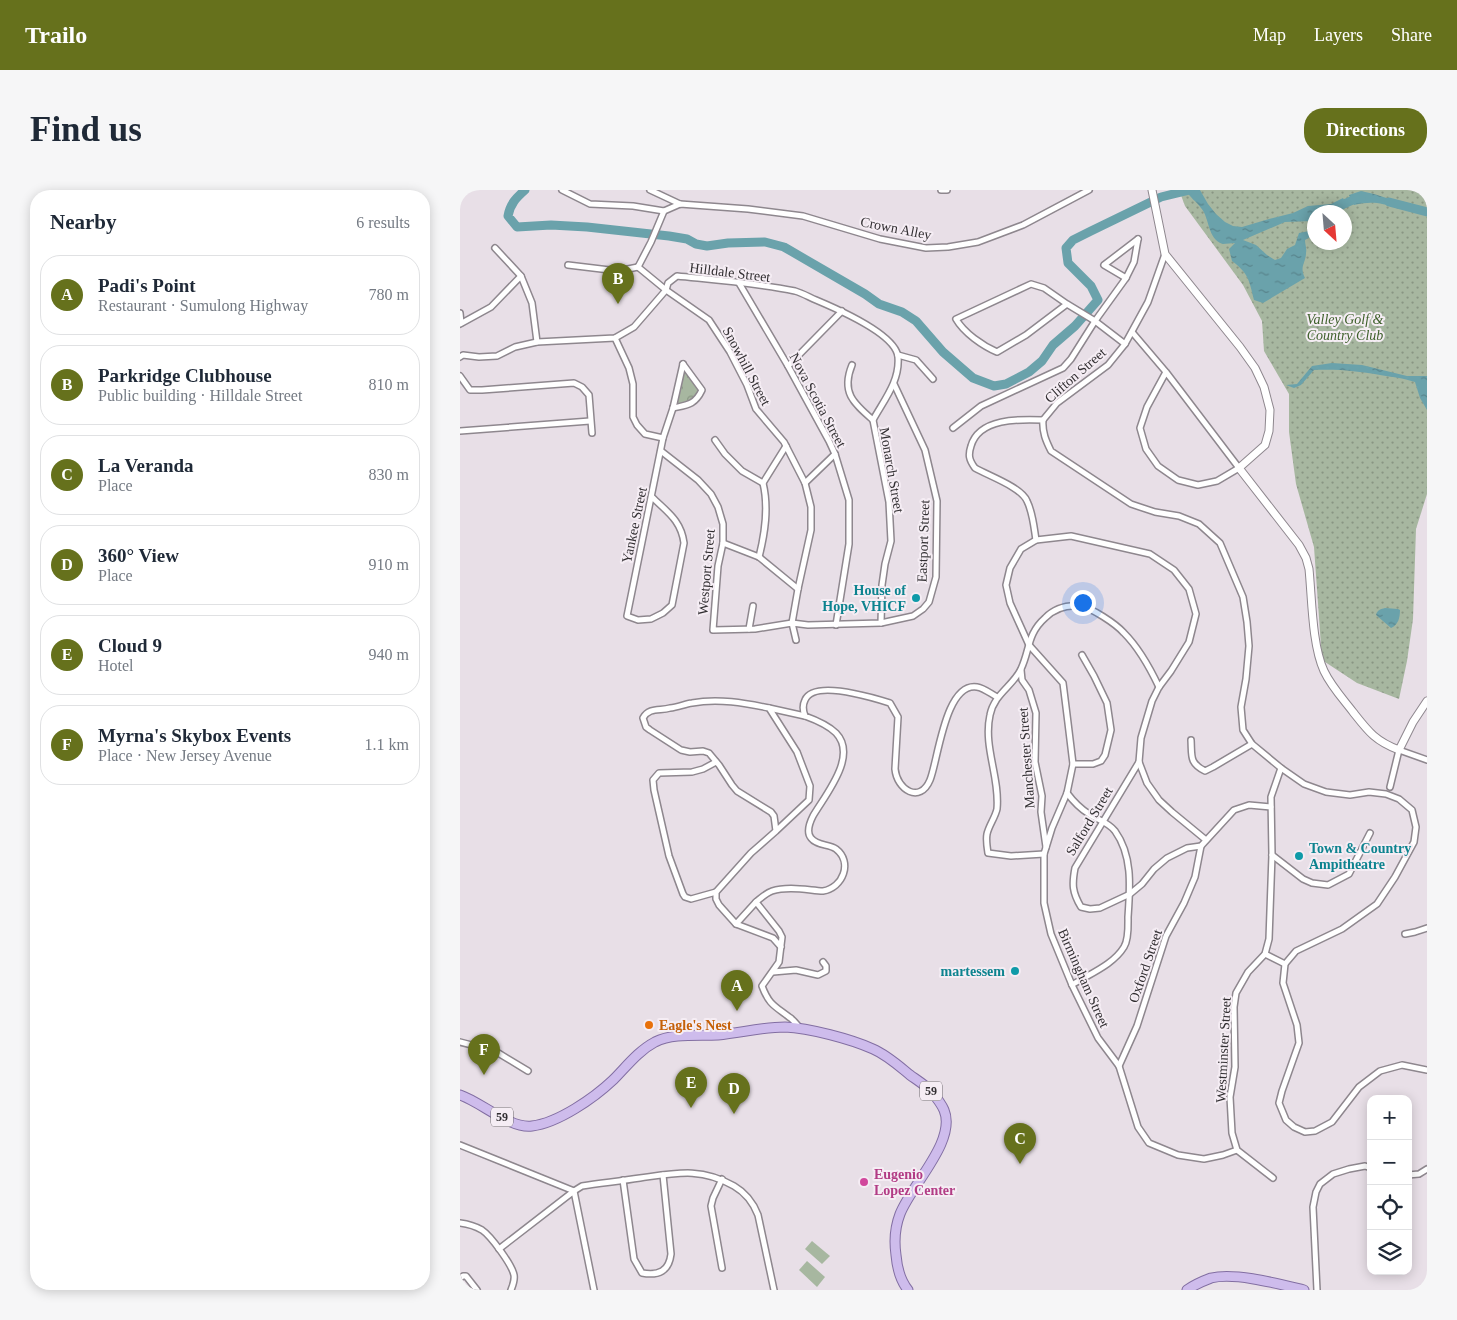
<!DOCTYPE html>
<html lang="en">
<head>
<meta charset="utf-8">
<style>
  :root { --surface:#fff; --page:#f6f6f7; --text:#1f2937; --muted:#747a83; --line:#e0e1e3; --accent:#66711c }
  body { margin:0; font-family:Georgia,serif; background:var(--page); color:var(--text) }
  .controls { position:absolute; right:15px; bottom:15px; display:grid; overflow:hidden; border-radius:10px; box-shadow:0 2px 12px #0003 }
  .controls button { width:45px; height:45px; display:grid; place-items:center; padding:0; border:0; border-bottom:1px solid var(--line); background:var(--surface); color:var(--text); font:25px sans-serif }
  .compass { position:absolute; left:847px; top:15px; width:45px; height:45px; border-radius:50%; background:var(--surface); box-shadow:0 2px 12px #0003; rotate:154deg }
  .you { position:absolute; left:622px; top:412px; width:18px; height:18px; margin:-12px; border:4px solid #fff; border-radius:50%; background:#1a73e8; box-shadow:0 0 0 8px #1a73e833 }
  .badge { display:grid; place-items:center; width:32px; height:32px; border-radius:50%; background:var(--accent); color:#fff; font-size:16px; font-weight:700 }
  .pin { position:absolute; translate:-50% -41px; filter:drop-shadow(0 1px 2px #0008) }
  .pin::after { content:''; position:absolute; top:26px; width:18px; height:15px; background:inherit; clip-path:polygon(0 0,100% 0,50% 100%) }
  .list { margin:0; padding:0; list-style:none }
  h2 { display:flex; justify-content:space-between; align-items:center; height:65px; margin:0; padding:0 20px; font-size:21px }
  h2 small { font-size:16px; font-weight:400; color:var(--muted) }
  .list li { display:grid; grid-template-columns:32px 1fr auto; gap:15px; align-items:center; box-sizing:border-box; height:80px; margin:0 10px 10px; padding:0 10px; border:1px solid var(--line); border-radius:20px }
  .list b { display:block; font-size:19px; white-space:nowrap }
  .list p { margin:0; font-size:16px; white-space:nowrap; color:var(--muted) }
  .list em { font-size:16px; font-style:normal; color:var(--muted) }
  .icon { flex:none; width:28px; height:28px; fill:none; stroke:currentColor; stroke-width:2; stroke-linecap:round; stroke-linejoin:round }
  .map { position:relative; flex:none; width:967px; height:1100px; overflow:hidden; border-radius:20px }
  header { display:flex; align-items:center; gap:30px; box-sizing:border-box; height:70px; padding:0 25px; background:var(--accent); color:#fff }
  header strong { font-size:24px }
  nav { display:flex; gap:28px; margin-inline-start:auto; font-size:18px }
  .intro { display:flex; align-items:center; justify-content:space-between; box-sizing:border-box; height:120px; padding:0 30px }
  h1 { margin:0; font-size:35px }
  .button { padding:12px 22px; border-radius:20px; background:var(--accent); color:#fff; font-size:18px; font-weight:700 }
  main { display:flex; gap:30px; padding:0 30px }
  aside { flex:1; background:var(--surface); border-radius:20px; box-shadow:0 2px 12px #0003 }
  .map>svg:first-child { display:block }
  .green { fill:url(#green-dots); fill-rule:evenodd }
  .forest { fill:url(#forest-crowns) }
  .pitch { fill:#a7b7a0 }
  .water { fill:url(#water-ripples) }
  .lines { fill:none; stroke-linecap:round; stroke-linejoin:round }
  .river { stroke:#6aa2ab; stroke-width:9 }
  .minor-casing { stroke:#8e878e; stroke-width:8 }
  .tertiary-casing { stroke:#8e878e; stroke-width:9 }
  .primary-casing { stroke:#826ea2; stroke-width:11 }
  .minor { stroke:#fff; stroke-width:5 }
  .tertiary { stroke:#fff; stroke-width:7 }
  .primary { stroke:#cebcec; stroke-width:9 }
  .culture-dot { fill:#0f9aa8; stroke:#f5edf4; stroke-width:2 }
  .food-dot { fill:#e8710a; stroke:#f5edf4; stroke-width:2 }
  .hotel-dot { fill:#d1479c; stroke:#f5edf4; stroke-width:2 }
  .labels { text-anchor:middle; stroke-width:4; stroke-linejoin:round; paint-order:stroke }
  .shield { fill:#f5edf4; stroke:#6c686c; stroke-width:1 }
  .shield-label { font-size:12px; font-weight:bold; fill:#322f32 }
  .street-label { font-size:14px; fill:#322f32; stroke:#f5edf4 }
  .park-label { font-size:14px; font-style:italic; fill:#3e602b; stroke:#f5edf4 }
  .culture-label { font-size:14px; font-weight:bold; fill:#0d838f; stroke:#f5edf4; text-anchor:end }
  .food-label { font-size:14px; font-weight:bold; fill:#c56008; stroke:#f5edf4; text-anchor:start }
  .hotel-label { font-size:14px; font-weight:bold; fill:#b23c85; stroke:#f5edf4; text-anchor:start }
</style>
</head>
<body>
<header>
<strong>Trailo</strong>
<nav><a>Map</a><a>Layers</a><a>Share</a></nav>
</header>
<div class="intro"><h1>Find us</h1><a class="button">Directions</a></div>
<main>
<aside>
<h2>Nearby<small>6 results</small></h2>
<ul class="list">
<li><span class="badge">A</span><div><b>Padi's Point</b><p>Restaurant · Sumulong Highway</p></div><em>780 m</em></li>
<li><span class="badge">B</span><div><b>Parkridge Clubhouse</b><p>Public building · Hilldale Street</p></div><em>810 m</em></li>
<li><span class="badge">C</span><div><b>La Veranda</b><p>Place</p></div><em>830 m</em></li>
<li><span class="badge">D</span><div><b>360° View</b><p>Place</p></div><em>910 m</em></li>
<li><span class="badge">E</span><div><b>Cloud 9</b><p>Hotel</p></div><em>940 m</em></li>
<li><span class="badge">F</span><div><b>Myrna's Skybox Events</b><p>Place · New Jersey Avenue</p></div><em>1.1 km</em></li>
</ul>
</aside>
<div class="map">
<svg width="967" height="1100" viewBox="0 0 967 1100">
  <defs>
    <pattern id="green-dots" width="8" height="8" patternUnits="userSpaceOnUse" patternTransform="scale(1.25)"><rect width="8" height="8" fill="#a7b7a0"/><path d="M2 2h.1M6 6h.1" fill="none" stroke="#899583" stroke-width="1.8" stroke-linecap="round"/></pattern>
    <pattern id="forest-crowns" width="20" height="18" patternUnits="userSpaceOnUse" patternTransform="scale(1.25)"><rect width="20" height="18" fill="#a7b7a0"/><path d="M2 6a3 3 0 1 1 6 0M12 15a3 3 0 1 1 6 0" fill="none" stroke="#899583"/></pattern>
    <pattern id="water-ripples" width="26" height="14" patternUnits="userSpaceOnUse" patternTransform="scale(1.25)"><rect width="26" height="14" fill="#6aa2ab"/><path d="M2 4q2-2 4 0t4 0M15 11q2-2 4 0t4 0" fill="none" stroke="#58848c"/></pattern>
  </defs>
  <rect width="100%" height="100%" fill="#e8dfe7"/>
  <path class="green" d="M719 0H967V304L956 339 953 429 947 471 939 509 897 493 862 470 854 357 836 294 829 242V204L804 161 802 131 783 95 725 16ZM854 22H884V52H854Z"/>
  <path class="forest" d="M223 176 242 200 239 209 213 218Z"/>
  <g class="pitch">
    <path d="M352 1051 370 1066 362 1074 345 1059Z"/>
    <path d="M347 1071 365 1087 357 1097 339 1080Z"/>
  </g>
  <g class="water">
    <path d="M726 0H740L748 14 756 24 765 32 773 36 782 37 809 29 833 23 848 16 871 14 883 8 888 17 875 22H854V30L853 31 825 32 783 50 796 55 807 65 815 70 821 68 827 59 835 55 839 43 849 41 852 46 845 50C845 54 847 59 846 63 846 73 839 76 845 88L803 113 794 110C789 90 789 84 772 71L769 59 775 53C772 53 766 54 763 54 747 49 750 28 741 18 736 11 730 8 726 0Z"/>
    <path d="M901 1 914 4 939 12 938 18C920 13 912 11 894 15L889 5Z"/>
    <path d="M872 173 902 175 947 186H967V220L960 208 955 192C943 188 932 187 920 185 897 181 879 179 854 180L841 195 834 198 826 195 837 194 852 176Z"/>
    <path d="M925 418 938 419 940 420C940 428 938 435 931 438L916 425C917 420 921 419 925 418Z"/>
  </g>
  <g class="lines">
    <g class="river">
      <path d="M65 0C56 8 50 14 48 26L57 37 91 35 127 37 209 46 227 49 236 54 247 56 268 53 305 52 324 57 405 104 419 114 442 122 456 131 483 162 513 188 534 196 546 194 569 182 582 171 593 155 615 136 638 110 631 96 608 73 606 58 613 50 631 41 701 7 730 0"/>
      <path d="M929 12 967 22"/>
      <path d="M857 22 873 19 895 9 901 8"/>
    </g>
    <defs>
      <g id="minor">
        <path d="M102 0 130 14 173 16 204 21"/>
        <path d="M190 0 220 14"/>
        <path d="M481 0H487"/>
        <path d="M35 58 61 86 72 113 77 152"/>
        <path d="M108 75 158 81 178 77"/>
        <path d="M178 77 191 52 204 21 220 14 288 19 343 26 420 49 466 58 488 57 518 52 563 35 629 0"/>
        <path d="M178 77 206 100 249 130 270 162 287 195 296 219 324 252 345 293 351 317V340L338 399 332 433 336 450"/>
        <path d="M666 88 644 75 678 49"/>
        <path d="M279 93 328 176 369 251 375 264 389 310V354L376 435"/>
        <path d="M607 114 566 145 537 162C523 156 504 143 496 129L571 94 584 98 607 114 635 131 665 154"/>
        <path d="M0 123 1 133"/>
        <path d="M0 134 31 117 61 86"/>
        <path d="M672 142 706 182 779 278 757 291 738 295 718 290 698 276 686 259 680 238 687 217 706 182"/>
        <path d="M155 148 169 178 173 194V227L177 235 185 244 203 248"/>
        <path d="M438 165 456 170 473 189"/>
        <path d="M0 167 3 165 19 167 37 166 55 157 77 152 155 148 174 137 206 100 208 93 217 86C256 90 296 93 335 101 342 103 349 107 356 110 375 118 436 144 438 167 440 191 424 210 413 230L429 312 431 351 425 374 422 395 421 433"/>
        <path d="M392 175C381 202 393 213 413 230"/>
        <path d="M328 176 382 121"/>
        <path d="M0 186 10 200H22L114 193 122 197 129 205 132 243"/>
        <path d="M213 218C227 215 235 215 242 200L223 174"/>
        <path d="M583 230C582 242 586 251 591 261L671 314 695 322 719 326 739 334 760 353 783 407 787 432 789 456 786 489 781 517 783 540 792 554 821 578 844 594 866 602 890 605 909 602 926 604 939 609 952 620 956 637 954 652 935 687 917 714 882 739 836 761 825 774 823 793 837 835 839 853 822 901 819 913 826 930 834 937 845 942 855 941 872 932 899 897 920 881 942 875 967 880"/>
        <path d="M583 230 597 213 648 175 665 154 688 112 705 64"/>
        <path d="M493 238 521 216 603 178 611 169 635 131 666 88 674 72 678 49"/>
        <path d="M0 241 130 231"/>
        <path d="M255 250 265 264 282 281 303 293"/>
        <path d="M201 261 238 290 251 304 258 317 263 334V353L258 376 253 440 295 439 332 433 348 435 421 433 453 426 463 419 469 412 476 387 477 311 465 260 434 194"/>
        <path d="M345 293 375 264"/>
        <path d="M192 307C207 322 221 330 224 353L212 415 203 423 191 429 178 430 167 426 203 248 213 218 223 174"/>
        <path d="M576 350C574 338 573 323 567 311 561 297 529 286 515 278 509 270 508 265 511 256 519 228 559 229 583 230"/>
        <path d="M263 353 299 367 338 399"/>
        <path d="M299 367C305 343 309 318 303 293L326 256"/>
        <path d="M289 439 293 416"/>
        <path d="M561 480 562 490 569 500 576 523 575 572 582 606 581 622 586 657"/>
        <path d="M309 518 345 526"/>
        <path d="M731 550C732 566 729 573 745 581L753 577 792 554"/>
        <path d="M679 572 615 678C612 694 612 702 621 717L630 719 640 718 670 704 682 694 694 679 707 668 727 658 741 656 774 620 789 615 811 617"/>
        <path d="M613 574H633L641 571 645 565 651 540 647 513 634 486 622 465"/>
        <path d="M930 597 939 560 967 570"/>
        <path d="M607 603C613 611 621 619 629 624 638 630 648 632 655 641 673 666 670 698 668 727 668 735 669 749 664 757 653 775 629 784 612 795"/>
        <path d="M316 641 314 626 311 622 277 601 272 595 259 575 249 563 243 561 230 562 221 560 190 540 186 537 183 528C189 517 200 521 210 518 218 517 225 514 232 513 258 508 285 513 309 518L337 562 350 596 349 610 316 641 291 663 256 702V709L259 715 276 734 313 748 321 757"/>
        <path d="M746 650 712 622 699 610 687 593 679 572 681 548 692 511 699 497 711 481 729 452 736 424 729 399 714 380 690 364 611 346 576 350 561 359 550 378 546 395 550 413 569 455 603 493 608 533 613 574 607 603 592 638 584 664V713L591 744 612 795 638 848 659 876 678 937 689 953 718 965 744 969 763 965 777 960"/>
        <path d="M584 664 551 666 528 663C527 657 526 649 527 644 529 635 535 628 537 619 540 587 523 557 530 525 534 504 553 496 561 479 570 460 567 444 585 428 594 419 606 415 619 416 631 417 656 434 664 443 679 458 690 478 699 497"/>
        <path d="M812 665 843 689 852 693 868 695 889 684 910 643"/>
        <path d="M256 702 231 709 225 707 223 704 209 666 194 600 193 590 199 583 232 582 243 579 256 572"/>
        <path d="M276 734 296 712"/>
        <path d="M945 744 955 742 967 738"/>
        <path d="M805 764 825 774"/>
        <path d="M313 782 336 780 358 785 366 781V776L363 772"/>
        <path d="M341 839C337 835 334 830 329 827 315 816 309 815 302 796L319 772 322 747 319 741 296 712C301 708 306 703 312 701 328 696 347 700 363 701 383 698 393 672 376 659 369 654 357 656 351 648 346 642 350 632 353 626 366 604 398 566 376 543 368 535 356 530 345 526 343 521 342 516 345 510 354 489 414 508 430 513L438 527 435 579C437 600 460 614 470 590 478 571 485 492 517 497 524 498 531 504 537 507"/>
        <path d="M0 852 35 861 68 881"/>
        <path d="M659 876 677 836 706 746 724 713 735 687 741 656"/>
        <path d="M0 955 114 1001 122 996C142 993 161 991 180 988 216 983 241 977 274 996 286 1003 293 1012 298 1025L314 1100"/>
        <path d="M948 985 959 984 967 979"/>
        <path d="M813 988 777 960 772 943 770 907 775 877 774 817 776 803 788 782 805 764 809 749 812 665 811 607 821 578"/>
        <path d="M163 990 174 1069 182 1083C199 1086 209 1081 211 1064L203 985"/>
        <path d="M0 1033C8 1034 15 1036 22 1040 31 1046 52 1075 54 1085 55 1090 53 1095 51 1100"/>
        <path d="M39 1059 114 1001 134 1100"/>
        <path d="M262 1078 251 1016 253 1008 262 989"/>
        <path d="M0 1088 3 1086H6L17 1100"/>
        <path d="M857 1100 853 1017 856 1002 860 994 873 984 889 979 905 976 911 978"/>
      </g>
      <path id="tertiary" d="M692 0 705 64 780 157 795 178 804 197 810 220 809 241 805 255 779 278 839 355 846 368 849 379C852 409 852 455 864 481 871 496 883 509 893 522 908 541 915 551 939 560L953 532 967 511"/>
      <g id="primary">
        <path d="M0 905C21 912 50 939 72 936 98 933 134 908 153 890 166 877 178 861 195 852 213 843 238 846 258 845 280 843 303 837 325 837 349 838 391 849 413 859 427 865 439 876 450 885 457 890 465 895 471 901 476 907 481 913 484 920 497 951 451 995 440 1024 435 1037 434 1051 436 1065 437 1077 440 1090 448 1100"/>
        <path d="M727 1100C734 1095 743 1091 751 1088 775 1082 819 1094 844 1100"/>
      </g>
    </defs>
    <use href="#minor" class="minor-casing"/>
    <use href="#tertiary" class="tertiary-casing"/>
    <use href="#primary" class="primary-casing"/>
    <use href="#minor" class="minor"/>
    <use href="#tertiary" class="tertiary"/>
    <use href="#primary" class="primary"/>
  </g>
  <g class="culture-dot">
    <circle cx="456" cy="408" r="5"/>
    <circle cx="839" cy="666" r="5"/>
    <circle cx="555" cy="781" r="5"/>
  </g>
  <circle class="food-dot" cx="189" cy="835" r="5"/>
  <circle class="hotel-dot" cx="404" cy="992" r="5"/>
  <g class="labels">
    <g class="shield">
      <rect x="460" y="891.5" width="22" height="19" rx="4"/>
      <rect x="31" y="917.5" width="22" height="19" rx="4"/>
    </g>
    <g class="shield-label">
      <text x="471" y="905">59</text>
      <text x="42" y="931">59</text>
    </g>
    <g class="street-label">
      <text transform="translate(436 38) rotate(11)" y="5">Crown Alley</text>
      <text transform="translate(270 82) rotate(7)" y="5">Hilldale Street</text>
      <text transform="translate(287 176) rotate(62)" y="5">Snowhill Street</text>
      <text transform="translate(615 185) rotate(-41)" y="5">Clifton Street</text>
      <text transform="translate(358 210) rotate(62)" y="5">Nova Scotia Street</text>
      <text transform="translate(432 280) rotate(80)" y="5">Monarch Street</text>
      <text transform="translate(174 335) rotate(-78)" y="5">Yankee Street</text>
      <text transform="translate(463 351) rotate(-88)" y="5">Eastport Street</text>
      <text transform="translate(246 382) rotate(-85)" y="5">Westport Street</text>
      <text transform="translate(566 568) rotate(-94)" y="5">Manchester Street</text>
      <text transform="translate(629 631) rotate(-59)" y="5">Salford Street</text>
      <text transform="translate(685 776) rotate(-71)" y="5">Oxford Street</text>
      <text transform="translate(624 788) rotate(66)" y="5">Birmingham Street</text>
      <text transform="translate(763 860) rotate(-87)" y="5">Westminster Street</text>
    </g>
    <g class="park-label">
      <text x="885" y="134">Valley Golf &amp;<tspan x="885" dy="16">Country Club</tspan></text>
    </g>
    <g class="culture-label">
      <text x="446" y="405">House of<tspan x="446" dy="16">Hope, VHICF</tspan></text>
      <text x="849" y="663" text-anchor="start">Town &amp; Country<tspan x="849" dy="16">Ampitheatre</tspan></text>
      <text x="545" y="786">martessem</text>
    </g>
    <g class="food-label">
      <text x="199" y="840">Eagle's Nest</text>
    </g>
    <g class="hotel-label">
      <text x="414" y="989">Eugenio<tspan x="414" dy="16">Lopez Center</tspan></text>
    </g>
  </g>
</svg>
<div class="controls">
<button>+</button>
<button>−</button>
<button><svg class="icon" aria-label="locate" viewBox="0 0 24 24"><circle cx="12" cy="12" r="6"/><path d="M12 2v4M12 18v4M2 12h4M18 12h4"/></svg></button>
<button><svg class="icon" aria-label="layers" viewBox="0 0 24 24"><path d="M12 4l9 5-9 5-9-5zM3 14l9 5 9-5"/></svg></button>
</div>
<svg class="compass" viewBox="-18 -18 36 36"><path d="M0-13l5 13h-10z" fill="#e53935"/><path d="M0 13l5-13h-10z" fill="#747a83"/></svg>
<div class="you"></div>
<div class="pin badge" style="left:277px;top:821px">A</div>
<div class="pin badge" style="left:158px;top:114px">B</div>
<div class="pin badge" style="left:560px;top:974px">C</div>
<div class="pin badge" style="left:274px;top:924px">D</div>
<div class="pin badge" style="left:231px;top:918px">E</div>
<div class="pin badge" style="left:24px;top:885px">F</div>
</div>
</main>
</body>
</html>
